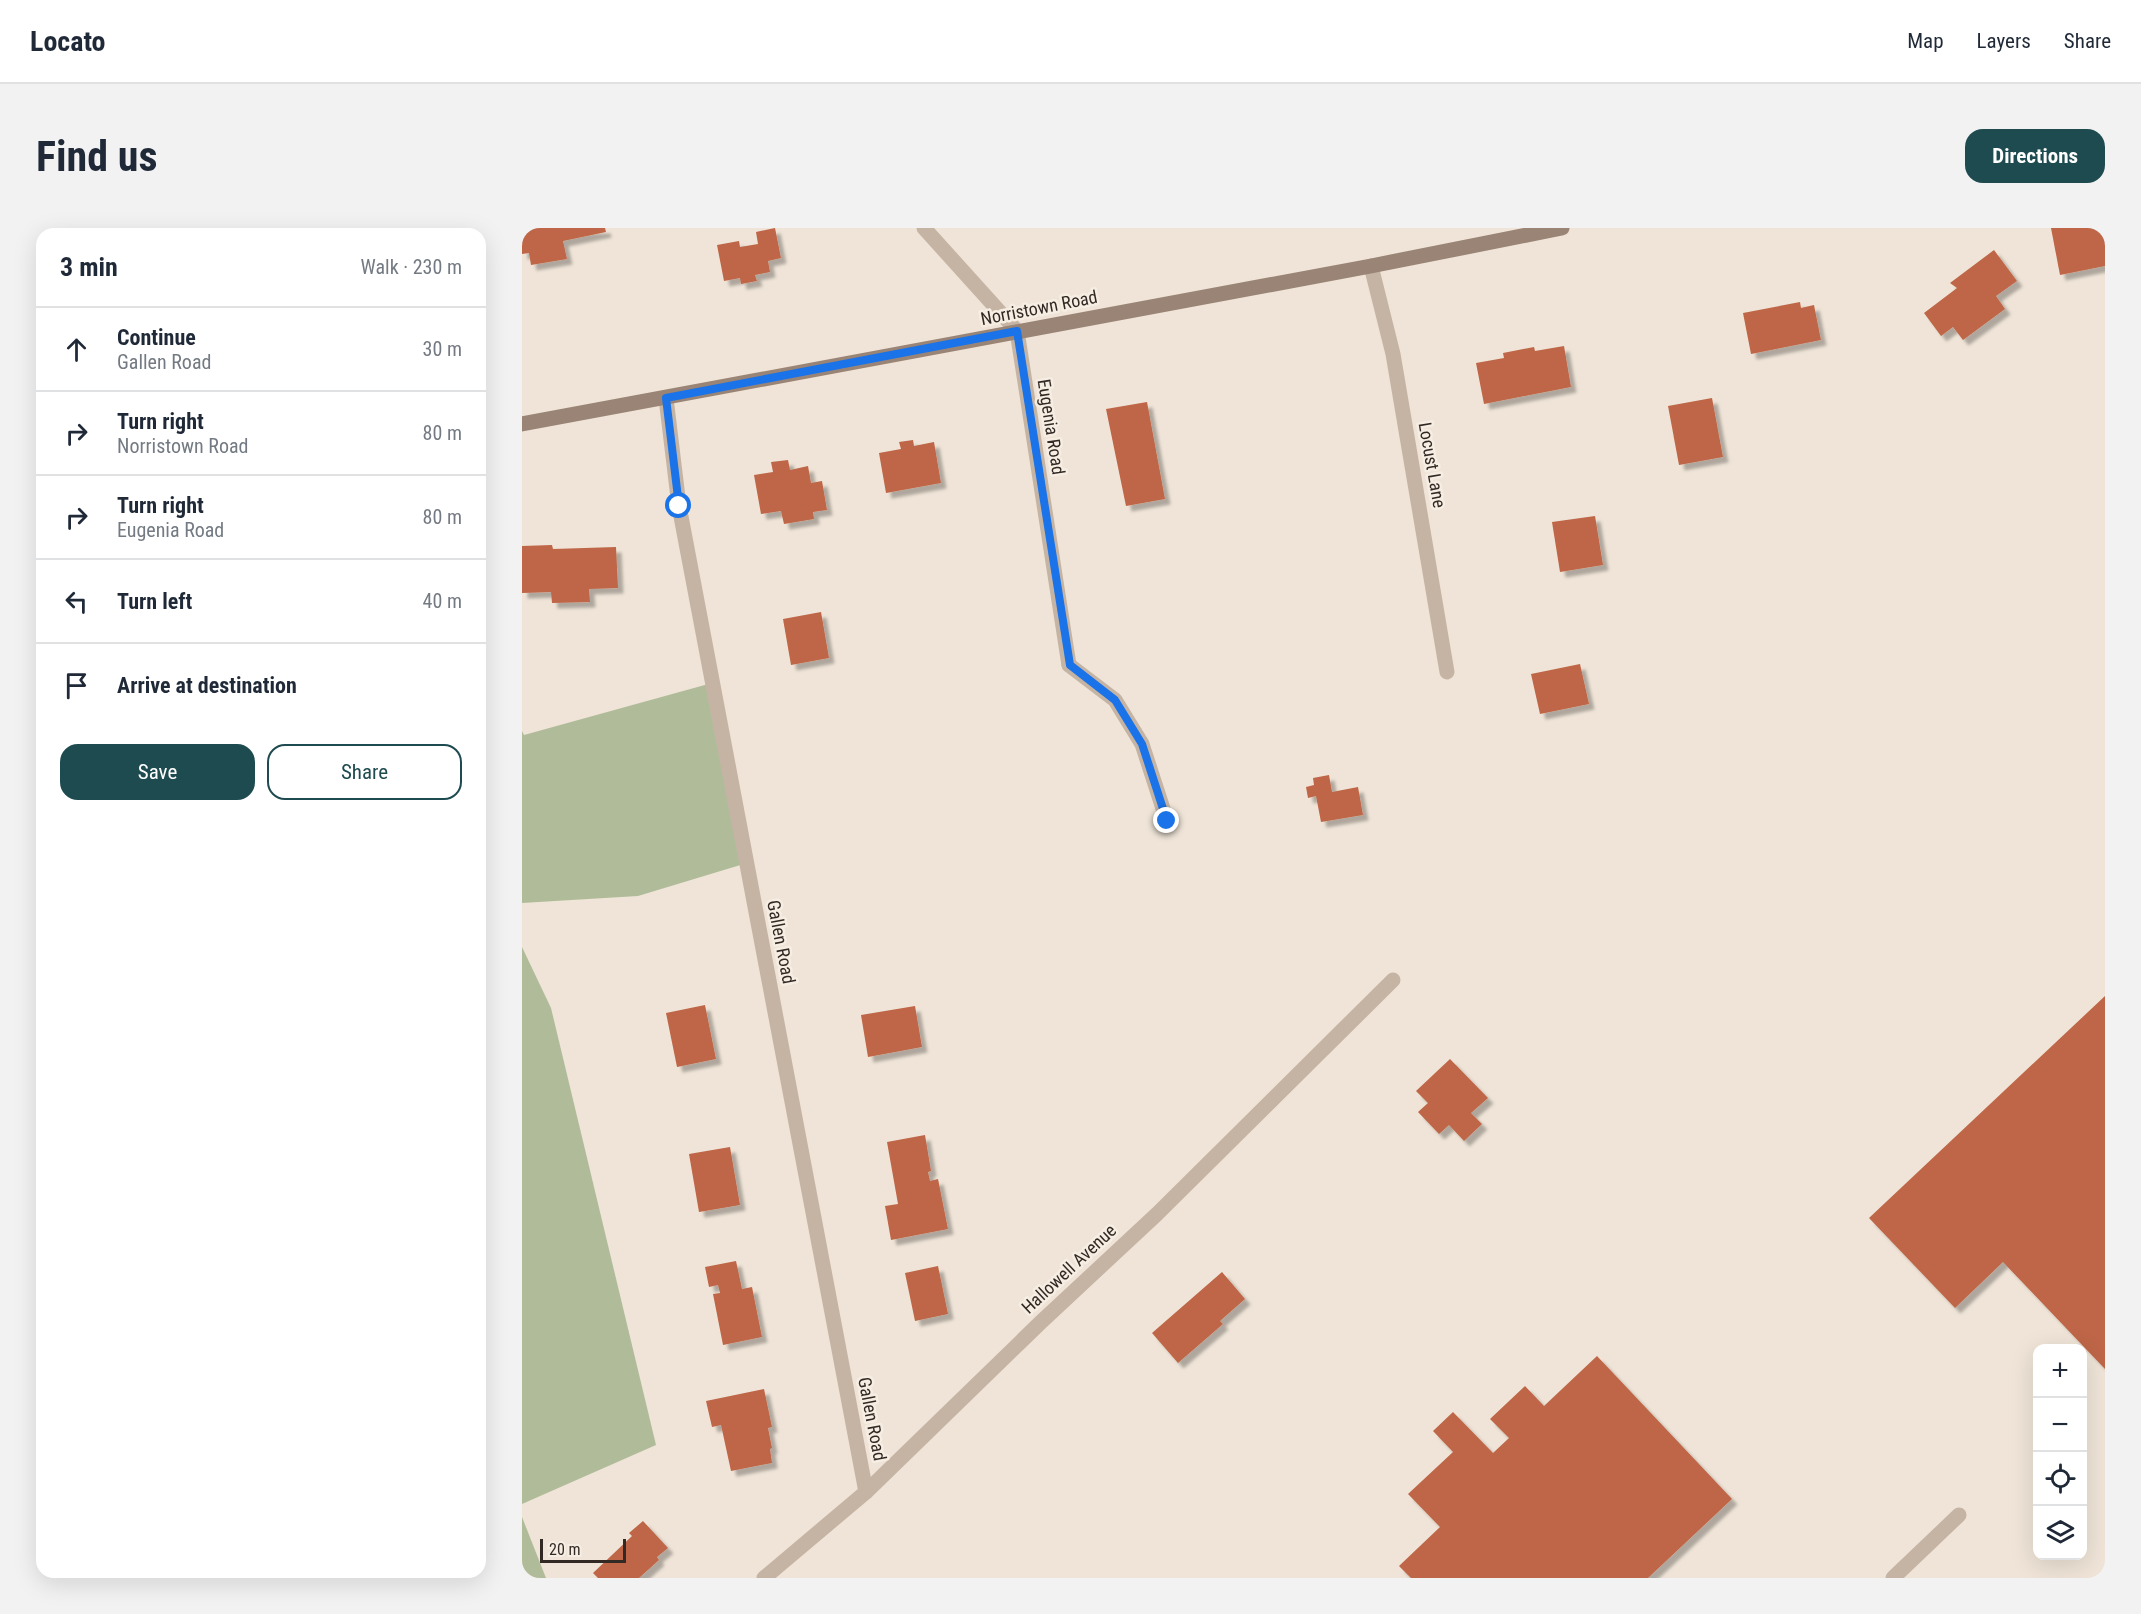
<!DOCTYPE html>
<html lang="en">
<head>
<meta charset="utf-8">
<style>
  :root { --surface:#fff; --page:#f2f2f3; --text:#1f2937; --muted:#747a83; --line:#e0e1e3; --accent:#1e4b50 }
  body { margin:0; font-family:"Roboto Condensed",sans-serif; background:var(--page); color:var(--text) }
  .controls { position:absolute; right:18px; bottom:18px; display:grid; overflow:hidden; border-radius:12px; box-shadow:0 6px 24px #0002 }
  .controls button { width:54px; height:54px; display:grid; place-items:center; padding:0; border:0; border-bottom:2px solid var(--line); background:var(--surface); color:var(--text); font:30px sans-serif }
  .scale { position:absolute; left:18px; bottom:15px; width:86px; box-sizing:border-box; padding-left:6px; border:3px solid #322925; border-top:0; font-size:16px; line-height:21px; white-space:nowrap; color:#322925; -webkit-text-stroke:4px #f7eee3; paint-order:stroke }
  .stop { position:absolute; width:18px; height:18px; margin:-14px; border:4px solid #1a73e8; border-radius:50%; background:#fff }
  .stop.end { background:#1a73e8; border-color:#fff; box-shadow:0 2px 6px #0008 }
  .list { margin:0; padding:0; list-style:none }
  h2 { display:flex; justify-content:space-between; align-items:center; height:78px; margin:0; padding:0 24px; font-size:26px }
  h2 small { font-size:20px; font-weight:400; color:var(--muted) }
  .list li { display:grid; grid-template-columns:39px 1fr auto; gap:18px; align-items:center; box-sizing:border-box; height:84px; padding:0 24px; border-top:2px solid var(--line) }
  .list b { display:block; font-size:22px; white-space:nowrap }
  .list p { margin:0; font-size:20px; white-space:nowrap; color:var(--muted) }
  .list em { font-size:20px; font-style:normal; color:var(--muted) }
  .actions { display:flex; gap:12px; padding:18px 24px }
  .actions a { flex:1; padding:14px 0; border:2px solid var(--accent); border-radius:18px; text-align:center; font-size:21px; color:var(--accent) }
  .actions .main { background:var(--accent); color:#fff }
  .icon { flex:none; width:33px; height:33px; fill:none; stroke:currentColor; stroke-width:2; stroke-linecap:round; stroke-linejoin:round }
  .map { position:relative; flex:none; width:1583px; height:1350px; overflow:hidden; border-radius:18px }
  header { display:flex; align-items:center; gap:36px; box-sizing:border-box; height:84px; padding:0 30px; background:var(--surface); border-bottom:2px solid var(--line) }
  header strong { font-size:28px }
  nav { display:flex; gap:33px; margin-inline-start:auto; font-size:21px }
  .intro { display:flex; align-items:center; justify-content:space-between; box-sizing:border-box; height:144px; padding:0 36px }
  h1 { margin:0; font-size:42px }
  .button { padding:15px 27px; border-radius:18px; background:var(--accent); color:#fff; font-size:21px; font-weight:700 }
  main { display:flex; gap:36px; padding:0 36px }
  aside { flex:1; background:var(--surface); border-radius:18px; box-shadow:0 6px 24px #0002 }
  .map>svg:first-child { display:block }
  .green { fill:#b0bc99 }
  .building { fill:#be6646; filter:url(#shadow) }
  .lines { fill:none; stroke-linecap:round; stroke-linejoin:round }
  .service { stroke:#c5b4a4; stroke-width:15 }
  .minor { stroke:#c5b4a4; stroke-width:15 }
  .secondary { stroke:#998476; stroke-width:15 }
  .route { stroke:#1a73e8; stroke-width:8 }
  .labels { text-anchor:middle; stroke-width:5; stroke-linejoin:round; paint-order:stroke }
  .street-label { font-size:18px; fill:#322925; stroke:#f7eee3 }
</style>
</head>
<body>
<header>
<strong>Locato</strong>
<nav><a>Map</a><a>Layers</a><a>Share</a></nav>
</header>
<div class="intro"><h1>Find us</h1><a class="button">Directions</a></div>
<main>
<aside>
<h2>3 min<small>Walk · 230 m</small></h2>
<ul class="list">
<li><svg class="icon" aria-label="ahead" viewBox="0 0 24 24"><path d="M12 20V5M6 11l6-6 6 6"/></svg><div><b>Continue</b><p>Gallen Road</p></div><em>30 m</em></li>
<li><svg class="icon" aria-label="right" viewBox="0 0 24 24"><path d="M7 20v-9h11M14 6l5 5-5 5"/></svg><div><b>Turn right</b><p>Norristown Road</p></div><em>80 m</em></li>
<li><svg class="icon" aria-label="right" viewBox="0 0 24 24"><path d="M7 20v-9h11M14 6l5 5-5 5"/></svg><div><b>Turn right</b><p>Eugenia Road</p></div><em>80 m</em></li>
<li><svg class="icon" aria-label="left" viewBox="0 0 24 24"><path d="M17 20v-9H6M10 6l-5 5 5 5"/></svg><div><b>Turn left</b></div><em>40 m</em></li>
<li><svg class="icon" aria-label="arrive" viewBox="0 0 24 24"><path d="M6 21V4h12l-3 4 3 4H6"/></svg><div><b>Arrive at destination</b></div></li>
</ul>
<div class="actions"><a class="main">Save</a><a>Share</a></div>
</aside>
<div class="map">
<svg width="1583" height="1350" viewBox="0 0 1583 1350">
  <defs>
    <filter id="shadow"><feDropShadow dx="5.5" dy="5.5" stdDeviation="1.5" flood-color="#0004"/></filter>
  </defs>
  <rect width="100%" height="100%" fill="#efe4d7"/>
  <g class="green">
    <path d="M190 455 225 635 116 668 0 675V503L2 507Z"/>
    <path d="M0 719 29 780 134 1217 0 1276Z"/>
    <path d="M0 1289 24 1350H0Z"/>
  </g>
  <g class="building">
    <path d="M0 0H83L84 4 41 13 45 31 9 37 7 25 0 26Z"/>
    <path d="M253 0 259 30 246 33 248 44 233 47 235 53 219 56 218 50 202 53 195 17 217 13 218 19 236 16 234 4Z"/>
    <path d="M1529 0H1583V38L1538 47Z"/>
    <path d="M1472 22 1495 53 1474 68 1483 81 1441 112 1431 99 1419 108 1402 85 1435 60 1428 55Z"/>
    <path d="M1278 74 1279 80 1292 77 1299 112 1229 126 1221 85Z"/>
    <path d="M1042 118 1049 159 962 176 954 135 982 130 981 125 1012 119 1013 123Z"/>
    <path d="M1190 170 1201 229 1157 237 1146 178Z"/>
    <path d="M625 174 643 271 604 278 584 181Z"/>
    <path d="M391 212 392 218 412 214 419 255 364 265 357 225 379 221 377 214Z"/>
    <path d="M266 232 268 242 286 238 289 255 300 253 305 282 291 284 292 291 262 296 259 283 239 286 232 247 251 244 249 234Z"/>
    <path d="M1073 288 1081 337 1038 344 1030 294Z"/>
    <path d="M30 317 31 321 94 319 96 360 67 361 68 374 30 375 29 364 0 365V318Z"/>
    <path d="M299 384 307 430 269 437 261 391Z"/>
    <path d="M1058 436 1067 476 1018 486 1009 446Z"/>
    <path d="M807 547 810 564 836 559 841 587 799 594 794 568 786 570 784 559 792 557 791 550Z"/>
    <path d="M1583 768V1141L1481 1034 1433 1080 1347 990Z"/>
    <path d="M183 777 194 831 155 839 144 785Z"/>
    <path d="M393 778 400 819 346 829 339 787Z"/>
    <path d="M928 831 966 870 949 885 960 896 942 913 927 897 917 906 896 884 906 875 894 863Z"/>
    <path d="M403 907 409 943 406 944 408 953 416 951 426 1001 369 1012 363 978 376 976 365 914Z"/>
    <path d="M208 919 218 977 177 984 167 926Z"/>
    <path d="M214 1033 220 1061 230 1059 240 1109 201 1117 191 1066 198 1065 196 1057 187 1059 183 1039Z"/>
    <path d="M416 1038 426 1086 393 1093 383 1045Z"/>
    <path d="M700 1044 723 1071 698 1093 701 1096 656 1135 630 1105Z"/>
    <path d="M1075 1128 1210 1271 1126 1350H889L877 1338 918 1299 886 1266 931 1224 911 1203 931 1184 971 1225 987 1210 968 1191 1003 1158 1022 1178Z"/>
    <path d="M242 1161 250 1199 246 1200 250 1220 248 1221 250 1235 209 1243 199 1197 190 1199 184 1173Z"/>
    <path d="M121 1293 146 1320 135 1329 137 1332 117 1350H76L71 1345 110 1308 107 1305Z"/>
  </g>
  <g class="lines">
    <path class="service" d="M547 437 593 472 620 516 645 593"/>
    <g class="minor">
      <path d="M402 0 495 103 547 437"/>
      <path d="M849 38 871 126 925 444"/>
      <path d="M144 170 157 278 344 1264"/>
      <path d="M242 1350 344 1264 519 1094 635 986 871 752"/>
      <path d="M1371 1350 1437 1287"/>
    </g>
    <path class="secondary" d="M0 196 849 38 1040 0"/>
  </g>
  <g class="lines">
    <path class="route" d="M157 278 144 170 495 103 548 437 593 472 620 516 645 593"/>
  </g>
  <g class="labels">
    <g class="street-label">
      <text transform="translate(517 80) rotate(-11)" y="6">Norristown Road</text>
      <text transform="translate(529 199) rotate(81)" y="6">Eugenia Road</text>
      <text transform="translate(910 237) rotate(80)" y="6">Locust Lane</text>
      <text transform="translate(259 714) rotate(79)" y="6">Gallen Road</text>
      <text transform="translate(547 1041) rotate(-43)" y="6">Hallowell Avenue</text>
      <text transform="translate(350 1191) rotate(79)" y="6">Gallen Road</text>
    </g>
  </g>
</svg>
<div class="controls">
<button>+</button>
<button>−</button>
<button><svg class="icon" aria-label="locate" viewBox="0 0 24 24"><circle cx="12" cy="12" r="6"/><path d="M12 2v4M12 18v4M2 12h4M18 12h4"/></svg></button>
<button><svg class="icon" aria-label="layers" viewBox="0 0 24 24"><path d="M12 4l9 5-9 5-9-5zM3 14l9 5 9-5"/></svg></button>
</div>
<div class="scale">20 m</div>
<div class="stop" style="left:157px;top:278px"></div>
<div class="stop end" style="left:645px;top:593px"></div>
</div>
</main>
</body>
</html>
